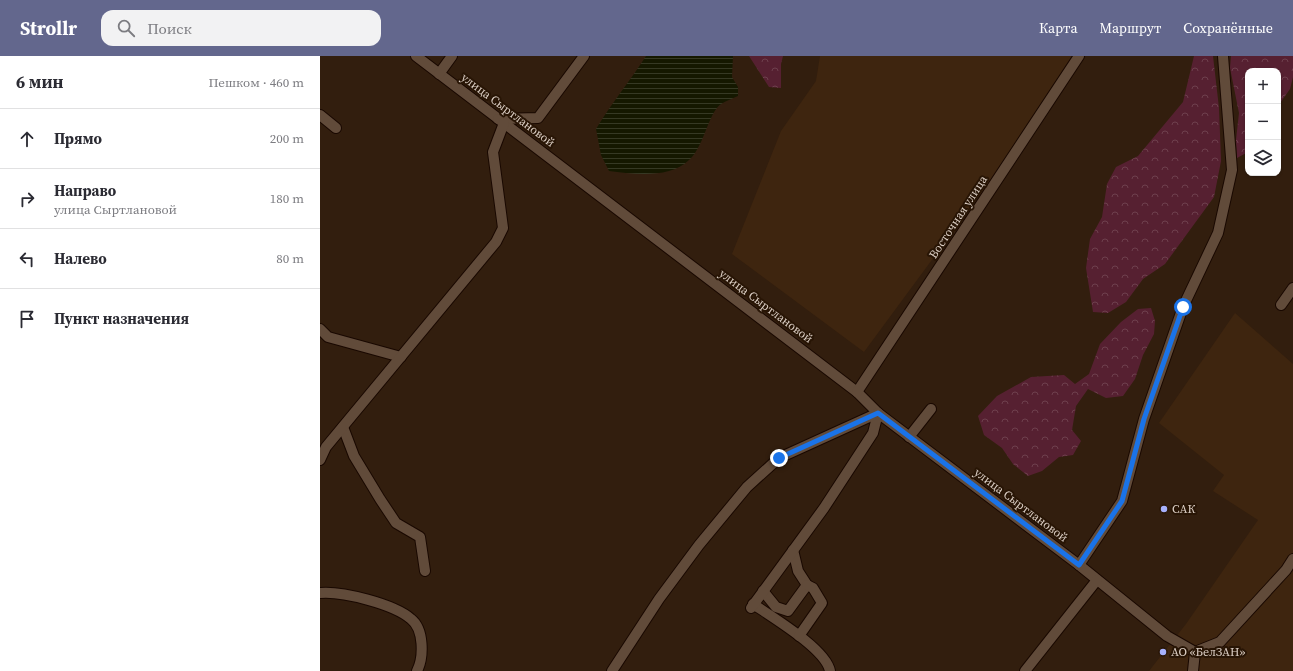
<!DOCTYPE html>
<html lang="ru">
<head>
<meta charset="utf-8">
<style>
  :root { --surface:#fff; --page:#f2f2f3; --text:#2b2b33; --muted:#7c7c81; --line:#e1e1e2; --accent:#63678d }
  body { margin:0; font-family:"Source Serif 4",serif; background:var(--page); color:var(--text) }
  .controls { position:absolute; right:12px; top:12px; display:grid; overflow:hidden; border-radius:8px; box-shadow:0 1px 3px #0004 }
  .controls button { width:36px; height:36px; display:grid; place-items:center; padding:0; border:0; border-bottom:1px solid var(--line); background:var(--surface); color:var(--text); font:20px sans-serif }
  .stop { position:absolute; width:12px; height:12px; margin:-9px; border:3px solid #1a73e8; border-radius:50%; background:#fff }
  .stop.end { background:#1a73e8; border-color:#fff; box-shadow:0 1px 4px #0008 }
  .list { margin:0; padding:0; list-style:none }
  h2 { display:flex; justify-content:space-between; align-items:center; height:52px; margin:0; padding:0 16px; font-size:17px }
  h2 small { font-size:13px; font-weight:400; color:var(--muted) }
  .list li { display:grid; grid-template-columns:26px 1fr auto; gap:12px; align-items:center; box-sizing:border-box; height:60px; padding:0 16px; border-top:1px solid var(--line) }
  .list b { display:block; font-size:15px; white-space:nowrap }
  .list p { margin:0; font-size:13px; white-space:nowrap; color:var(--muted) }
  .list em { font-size:13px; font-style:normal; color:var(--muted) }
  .icon { flex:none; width:22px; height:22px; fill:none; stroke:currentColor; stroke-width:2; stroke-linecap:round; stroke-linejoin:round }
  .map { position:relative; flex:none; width:973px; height:615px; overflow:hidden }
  header { display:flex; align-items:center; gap:24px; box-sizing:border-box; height:56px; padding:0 20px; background:var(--accent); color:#fff }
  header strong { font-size:19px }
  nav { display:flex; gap:22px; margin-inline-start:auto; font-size:14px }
  .search { width:280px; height:36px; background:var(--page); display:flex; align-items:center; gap:10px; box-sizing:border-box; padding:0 14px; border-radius:12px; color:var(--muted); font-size:15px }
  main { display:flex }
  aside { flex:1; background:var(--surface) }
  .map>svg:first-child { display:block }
  .built { fill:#3e250f }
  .forest { fill:url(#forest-crowns) }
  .water { fill:url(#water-rules) }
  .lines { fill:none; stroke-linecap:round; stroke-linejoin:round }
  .minor-casing { stroke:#190800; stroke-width:12 }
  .minor { stroke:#614b3a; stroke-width:10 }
  .route { stroke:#1a73e8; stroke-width:5 }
  .poi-dot { fill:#a7b1fc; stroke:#281505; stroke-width:1.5 }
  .labels { text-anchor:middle; stroke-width:4; stroke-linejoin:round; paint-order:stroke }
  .street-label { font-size:12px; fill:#dccfc5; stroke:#281505 }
  .poi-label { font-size:12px; fill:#dccfc5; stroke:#281505; text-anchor:start }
</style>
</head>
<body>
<header>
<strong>Strollr</strong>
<div class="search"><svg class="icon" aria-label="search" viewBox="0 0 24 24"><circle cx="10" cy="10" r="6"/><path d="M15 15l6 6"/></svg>Поиск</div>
<nav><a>Карта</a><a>Маршрут</a><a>Сохранённые</a></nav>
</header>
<main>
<aside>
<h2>6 мин<small>Пешком · 460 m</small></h2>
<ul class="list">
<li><svg class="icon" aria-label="ahead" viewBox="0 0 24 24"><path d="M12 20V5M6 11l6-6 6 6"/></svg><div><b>Прямо</b></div><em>200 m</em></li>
<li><svg class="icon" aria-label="right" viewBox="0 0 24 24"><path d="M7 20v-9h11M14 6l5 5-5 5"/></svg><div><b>Направо</b><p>улица Сыртлановой</p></div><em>180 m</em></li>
<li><svg class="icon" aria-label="left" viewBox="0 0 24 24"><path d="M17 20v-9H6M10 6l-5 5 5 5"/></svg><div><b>Налево</b></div><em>80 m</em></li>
<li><svg class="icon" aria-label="arrive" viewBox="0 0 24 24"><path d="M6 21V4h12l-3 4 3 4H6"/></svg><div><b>Пункт назначения</b></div></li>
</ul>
</aside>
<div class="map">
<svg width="973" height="615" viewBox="0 0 973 615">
  <defs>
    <pattern id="forest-crowns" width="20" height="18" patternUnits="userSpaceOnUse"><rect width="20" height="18" fill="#562031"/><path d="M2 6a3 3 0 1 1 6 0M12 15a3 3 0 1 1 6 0" fill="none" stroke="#6e3f4d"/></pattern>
    <pattern id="water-rules" width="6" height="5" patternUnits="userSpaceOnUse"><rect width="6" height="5" fill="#151800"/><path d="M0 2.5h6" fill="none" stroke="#363924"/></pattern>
  </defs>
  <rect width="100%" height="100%" fill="#321e0e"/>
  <g class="built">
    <path d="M500 0H752L670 125 544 296 412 198 461 75 496 25Z"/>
    <path d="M915 257 973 308V615H829L866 568 938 464 893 435 904 419 839 367Z"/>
  </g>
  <g class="forest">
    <path d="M429 0H463L461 8V32L449 31Z"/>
    <path d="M874 0H893L899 52 901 105 894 141 845 208 823 223 806 246 788 257 773 256 766 212 770 183 782 161 787 128 796 111 818 100 863 46Z"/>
    <path d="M911 0H973V21L970 33 958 50V15H928V96L917 102 916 84 919 57 910 12Z"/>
    <path d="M831 252 835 265 834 278 823 299 815 323 803 340 786 342 768 333 756 350 752 374 761 385 753 399 739 401 722 415 708 420 693 408 682 392 664 379 658 360 677 340 711 321 744 319 755 328 769 318 780 288 801 266 818 253Z"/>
  </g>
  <path class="water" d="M326 0H413L412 21 418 31V40C413 42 406 45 401 48 392 54 386 76 381 86 378 92 374 100 369 104 350 123 313 118 289 115L281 99 276 73C291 48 310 25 326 0Z"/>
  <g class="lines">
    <defs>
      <g id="minor">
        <path d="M96 0 537 336 558 357 759 509 847 580 875 596 873 615"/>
        <path d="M119 18 132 0"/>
        <path d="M0 59 16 72"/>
        <path d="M178 63 218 62 264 0"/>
        <path d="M961 249 973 232"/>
        <path d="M0 273 8 281 81 301"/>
        <path d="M537 336 759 0"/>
        <path d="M23 371 34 400 60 443 76 467 100 481 105 515"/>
        <path d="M589 381 611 353"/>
        <path d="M0 404 6 391 176 186 183 172 173 96 184 67"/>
        <path d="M759 509 802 445 824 363 863 251 898 177 912 114 903 0"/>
        <path d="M443 535 456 551 468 555 487 529 478 515 473 494"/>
        <path d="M0 537C22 535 74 548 91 563 104 573 104 601 97 615"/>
        <path d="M433 548C452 561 506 593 510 615"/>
        <path d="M431 552 504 452 553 377 558 357"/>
        <path d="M479 580 502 547 493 532 487 529"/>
        <path d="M875 596 900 586 966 514 973 503"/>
        <path d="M292 615 339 543 379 489 427 431 459 402 558 357"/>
        <path d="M705 615 777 524"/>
      </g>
    </defs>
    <use href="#minor" class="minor-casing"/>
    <use href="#minor" class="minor"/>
  </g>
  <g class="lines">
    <path class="route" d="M459 402 558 357 759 509 802 445 824 363 863 251"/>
  </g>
  <g class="poi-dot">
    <circle cx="844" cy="453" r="4"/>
    <circle cx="843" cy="596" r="4"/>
  </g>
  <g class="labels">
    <g class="street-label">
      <text transform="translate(188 54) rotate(37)" y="4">улица Сыртлановой</text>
      <text transform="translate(638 161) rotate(-57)" y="4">Восточная улица</text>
      <text transform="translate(446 250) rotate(37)" y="4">улица Сыртлановой</text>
      <text transform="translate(701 449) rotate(37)" y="4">улица Сыртлановой</text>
    </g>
    <g class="poi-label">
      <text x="852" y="457">САК</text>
      <text x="851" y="600">АО «БелЗАН»</text>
    </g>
  </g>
</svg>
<div class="controls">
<button>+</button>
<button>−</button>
<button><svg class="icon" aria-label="layers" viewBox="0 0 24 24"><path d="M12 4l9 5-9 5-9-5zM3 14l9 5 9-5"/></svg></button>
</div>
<div class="stop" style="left:863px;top:251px"></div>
<div class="stop end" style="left:459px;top:402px"></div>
</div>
</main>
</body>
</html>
